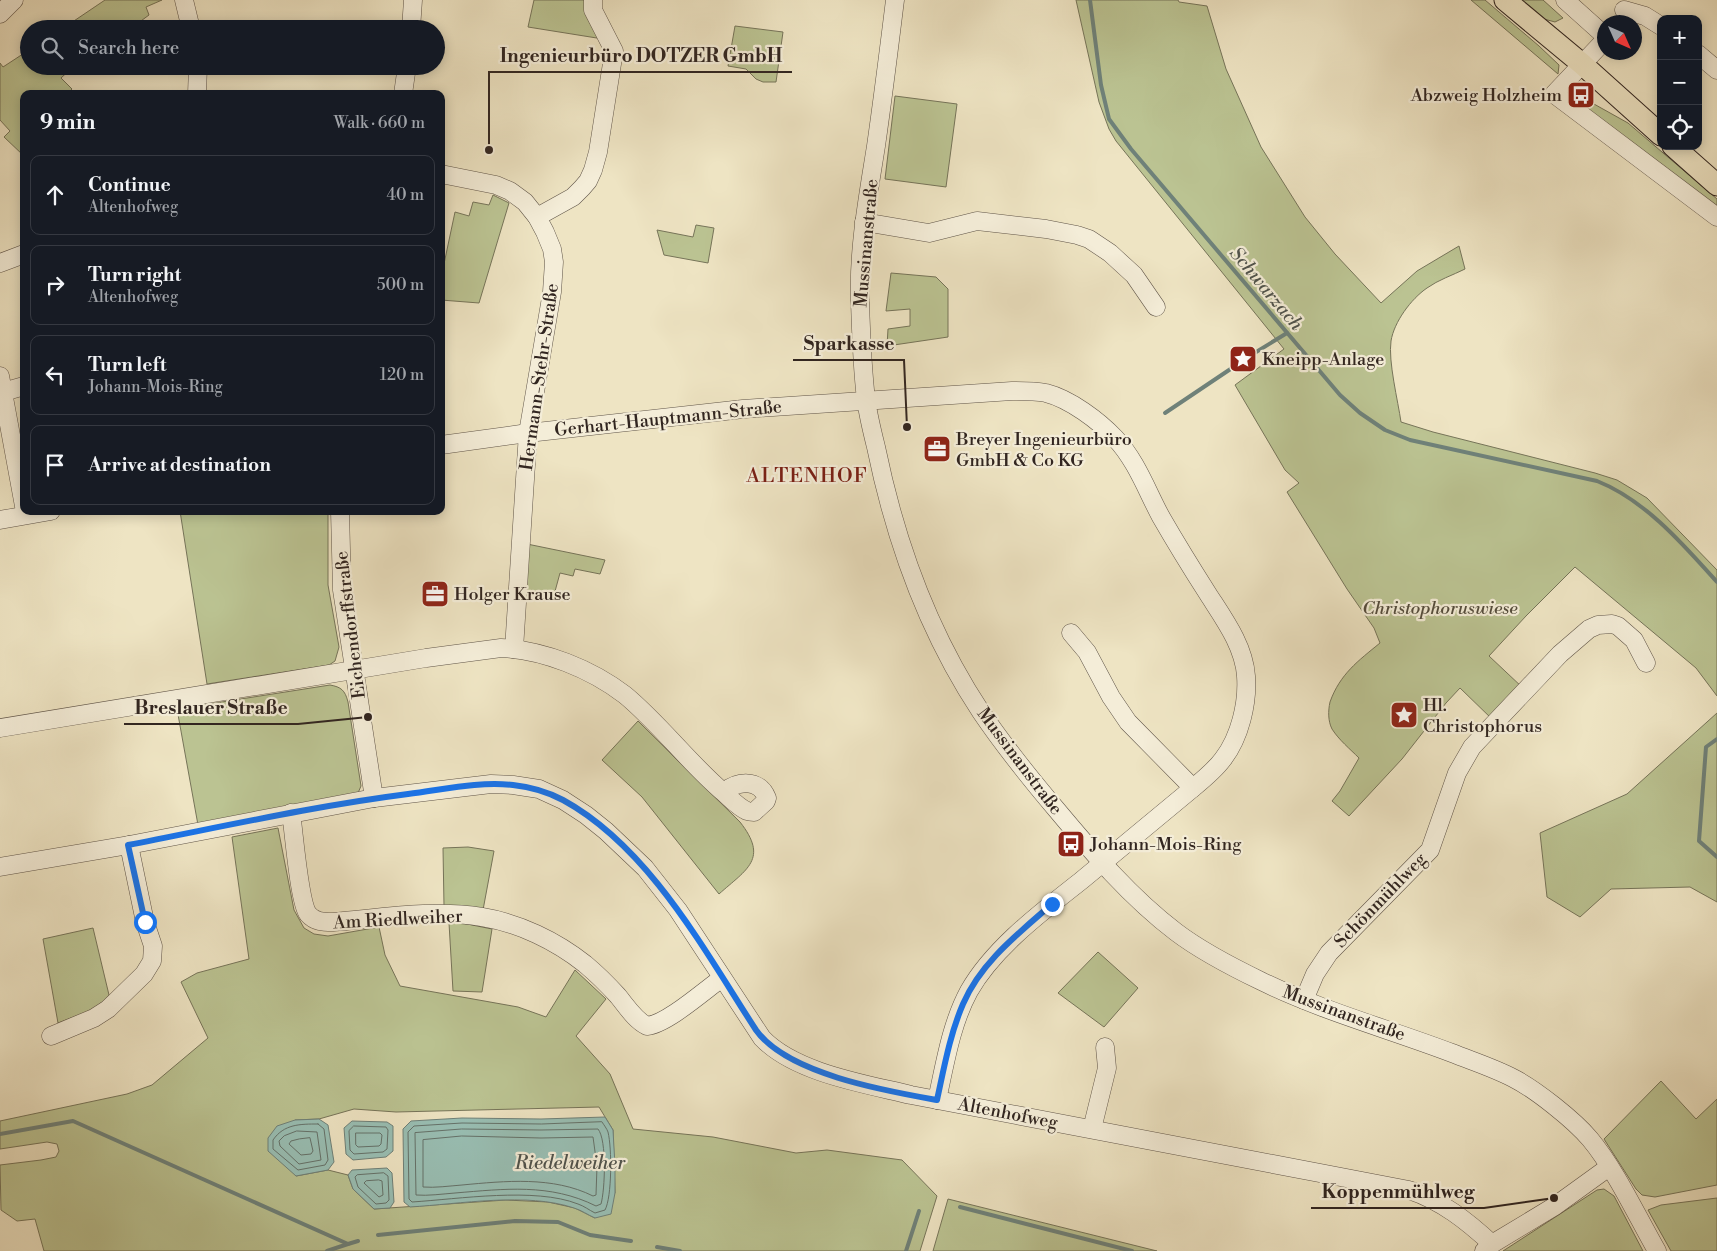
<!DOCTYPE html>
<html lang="en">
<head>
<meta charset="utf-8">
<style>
  :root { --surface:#171b24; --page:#242831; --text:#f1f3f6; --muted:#9ea1a6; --line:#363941 }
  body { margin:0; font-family:"Libre Bodoni",serif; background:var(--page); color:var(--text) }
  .controls { position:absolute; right:15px; top:15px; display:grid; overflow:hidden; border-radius:10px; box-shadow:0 2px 12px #0003 }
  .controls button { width:45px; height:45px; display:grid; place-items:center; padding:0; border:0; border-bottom:1px solid var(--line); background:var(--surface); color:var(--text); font:25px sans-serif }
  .compass { position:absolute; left:1597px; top:15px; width:45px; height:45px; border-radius:50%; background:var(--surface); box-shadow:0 2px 12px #0003; rotate:135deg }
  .stop { position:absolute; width:15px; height:15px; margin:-11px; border:4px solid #1a73e8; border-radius:50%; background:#fff }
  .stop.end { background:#1a73e8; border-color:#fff; box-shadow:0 1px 5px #0008 }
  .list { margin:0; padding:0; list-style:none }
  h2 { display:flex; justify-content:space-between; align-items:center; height:65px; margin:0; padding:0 20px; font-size:21px }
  h2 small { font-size:16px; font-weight:400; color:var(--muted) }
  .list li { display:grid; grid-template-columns:32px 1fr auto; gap:15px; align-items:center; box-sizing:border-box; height:80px; margin:0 10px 10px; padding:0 10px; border:1px solid var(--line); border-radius:10px }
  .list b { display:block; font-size:19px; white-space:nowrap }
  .list p { margin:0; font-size:16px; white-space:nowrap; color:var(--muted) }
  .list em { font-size:16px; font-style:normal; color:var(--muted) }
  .icon { flex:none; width:28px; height:28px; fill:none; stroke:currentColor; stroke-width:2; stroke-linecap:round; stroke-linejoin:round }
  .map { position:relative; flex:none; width:1717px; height:1251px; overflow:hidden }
  .search { position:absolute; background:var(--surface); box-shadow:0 2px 12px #0003; left:20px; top:20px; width:425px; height:55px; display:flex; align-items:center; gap:12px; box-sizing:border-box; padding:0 18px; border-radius:28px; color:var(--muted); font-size:19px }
  .panel { position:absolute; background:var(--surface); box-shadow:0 2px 12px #0003; left:20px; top:90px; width:425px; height:425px; border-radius:10px }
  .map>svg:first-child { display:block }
  .green { fill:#bbc392; stroke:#767459; fill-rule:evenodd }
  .water { fill:#99bfb4; stroke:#6f8179 }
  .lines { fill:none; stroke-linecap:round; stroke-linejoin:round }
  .shore { stroke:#65726a; stroke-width:1 }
  .stream { stroke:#6f8179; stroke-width:4 }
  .minor-casing { stroke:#605549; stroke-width:19 }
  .major-casing { stroke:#312520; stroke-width:23 }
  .minor { stroke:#f4edd8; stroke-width:18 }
  .major { stroke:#eee4c3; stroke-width:21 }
  .route { stroke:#1a73e8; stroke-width:6 }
  .labels { text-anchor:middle; stroke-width:4.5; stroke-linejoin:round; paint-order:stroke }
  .poi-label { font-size:18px; fill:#312520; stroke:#f4edd8; text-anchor:start }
  .street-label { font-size:18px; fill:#312520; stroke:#f4edd8 }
  .park-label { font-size:18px; font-style:italic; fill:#544c3c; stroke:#f4edd8 }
  .water-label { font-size:19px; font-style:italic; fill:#50534c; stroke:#f4edd8 }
  .quarter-label { font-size:20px; letter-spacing:1px; fill:#7a1f14; stroke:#f4edd8 }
  .leader { fill:none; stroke:#312520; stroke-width:2 }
  .callout-dot { fill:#312520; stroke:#f4edd8; stroke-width:2 }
  .callout-label { font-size:19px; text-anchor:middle; font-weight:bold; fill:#312520; stroke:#f4edd8; stroke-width:4.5; stroke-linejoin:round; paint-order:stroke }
</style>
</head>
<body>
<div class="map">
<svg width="1717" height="1251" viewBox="0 0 1717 1251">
  <rect width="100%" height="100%" fill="#eee4c3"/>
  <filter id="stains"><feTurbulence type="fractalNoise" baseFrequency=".004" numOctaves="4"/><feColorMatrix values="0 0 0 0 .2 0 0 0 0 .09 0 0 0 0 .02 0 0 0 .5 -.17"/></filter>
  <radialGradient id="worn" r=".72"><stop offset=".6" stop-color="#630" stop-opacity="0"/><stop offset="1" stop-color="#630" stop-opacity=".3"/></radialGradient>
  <g class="green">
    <path d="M105 0H162L146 7 149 15 130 29H62Z"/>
    <path d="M534 0H585L603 39 528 27Z"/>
    <path d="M1076 0H1178L1179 2 1207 6 1226 69 1261 147 1305 217 1335 254 1381 303 1417 271 1459 246 1465 269C1453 275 1438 280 1427 288 1411 299 1394 322 1391 341 1388 361 1398 401 1401 422L1433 432 1595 473 1617 480 1647 498 1717 570V696L1696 668 1575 567 1526 616 1489 656 1523 688 1493 720 1460 688 1446 703 1402 759 1349 816 1332 801 1340 791 1359 758C1350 749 1339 740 1332 729 1328 721 1328 711 1330 702 1340 674 1358 661 1380 643L1374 628 1347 589 1287 492 1299 483 1285 470 1235 385 1284 349 1116 141 1109 129 1099 102Z"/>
    <path d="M1471 0H1485L1539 46 1559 65 1558 74Z"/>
    <path d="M1521 0H1543L1563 18 1555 22 1544 19Z"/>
    <path d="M735 26 783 32 776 82H763L756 79 746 69 728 66Z"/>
    <path d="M29 50V66H74L61 78 72 89 67 94H24V156L4 137 10 131 0 120V63L3 67Z"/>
    <path d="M1571 88 1577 91 1575 95 1583 101 1585 99 1628 123 1717 199V211L1569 96 1567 92Z"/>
    <path d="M895 96 957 104 946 187 885 179Z"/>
    <path d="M493 195 509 203 479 303 441 300V278L455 212 469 216 473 202 489 205Z"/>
    <path d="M696 225 714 228 708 263 664 255 657 230 693 237Z"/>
    <path d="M891 273 936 277 948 289V337L887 346 888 329 910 326V309L886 311Z"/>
    <path d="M180 511H328V585L339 647 335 661 329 665 207 684Z"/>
    <path d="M527 544 605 560 600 574 575 569 573 576 560 573 554 595 524 593Z"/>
    <path d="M330 685C341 687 345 690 348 702L361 786 358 793 198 825 177 709Z"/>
    <path d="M1717 713V902L1690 887 1611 889 1580 917 1547 897 1540 833 1627 794Z"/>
    <path d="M638 721 740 822C769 859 747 869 719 894L642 797 602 760Z"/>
    <path d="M278 828 294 910 304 928 314 934 328 936 379 927 385 955 400 986 518 1007 546 1017 575 970 606 999 576 1036 610 1074 633 1129 713 1137 796 1153 827 1150 902 1160 937 1196 920 1251H44L35 1219 17 1221 1 1210 0 1165 41 1160 56 1157 59 1151 57 1144 47 1142 0 1149V1121L127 1094 152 1085 208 1038 181 982 197 973 249 959 232 837ZM599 1107 613 1130 615 1193 595 1218 575 1208 548 1202 506 1200 374 1209 353 1189 348 1175 328 1170 296 1176 295 1120 319 1119 354 1109 396 1112Z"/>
    <path d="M468 847 494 851 483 910 444 906 443 848Z"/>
    <path d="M449 923H462L492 929 482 992 453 991Z"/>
    <path d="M93 928 109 995C97 1011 75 1016 58 1023L43 939Z"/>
    <path d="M1098 952 1138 988 1104 1027 1058 993Z"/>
    <path d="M1661 1081 1696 1119 1717 1099V1185L1655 1197 1642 1195 1636 1189 1604 1139Z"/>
    <path d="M1604 1189 1614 1196 1643 1251H1503L1597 1190Z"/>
    <path d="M1717 1198V1251H1671L1648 1210 1661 1205Z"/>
    <path d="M948 1199 1157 1251H933Z"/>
  </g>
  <g class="water">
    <path d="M605 1117 613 1130 615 1166V1193L611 1214 595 1218C588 1215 581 1210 574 1208 527 1192 460 1204 410 1207L404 1202 403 1129 411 1121 462 1118 541 1119Z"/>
    <path d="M319 1119 328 1125 334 1162 328 1170 296 1176 268 1151V1138L277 1126 295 1120Z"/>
    <path d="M352 1121 387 1122 393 1126V1151L386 1157 353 1160 346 1154 344 1128Z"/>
    <path d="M387 1168 392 1173 394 1202 390 1208 374 1209 353 1189 348 1175 352 1170Z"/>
  </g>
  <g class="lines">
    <g class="shore">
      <path d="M602 1122C604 1125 607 1129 608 1132 612 1148 612 1197 605 1210L595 1213C589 1210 584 1206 578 1204 535 1187 459 1199 412 1202L409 1199 408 1132 414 1126 462 1123 541 1124Z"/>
      <path d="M318 1124 324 1129 328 1160 325 1165 298 1170 273 1149V1140C284 1124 300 1124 318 1124Z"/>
      <path d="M354 1126 386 1127 388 1130 387 1149 383 1152 354 1154 350 1150 349 1131Z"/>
      <path d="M462 1129 541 1130 598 1129C607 1140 605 1190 601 1204L596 1206C550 1183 504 1189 455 1193 442 1194 428 1196 416 1195L415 1133Z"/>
      <path d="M297 1131 317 1132 321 1160 299 1164 280 1146 279 1141 284 1136Z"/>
      <path d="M356 1133H380L382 1135 381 1144 379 1146 358 1147 356 1145Z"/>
      <path d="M462 1136 541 1138 593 1137 597 1166 596 1195 593 1196C553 1176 505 1181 462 1185 449 1186 435 1188 423 1187V1140Z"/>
      <path d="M310 1138 313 1151 311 1154 301 1155 289 1144 291 1141 299 1139Z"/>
      <path d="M384 1173 388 1176 389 1200 386 1203 376 1204 358 1187 355 1177 357 1175Z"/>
      <path d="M379 1180 382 1181 383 1195 379 1197 364 1183 366 1181Z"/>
    </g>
    <g class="stream">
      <path d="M1090 0 1101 85 1109 119 1131 149 1340 395 1360 413 1385 430 1410 440 1597 481C1645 500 1683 544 1717 582"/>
      <path d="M1248 357 1287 333"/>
      <path d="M1165 413 1238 364"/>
      <path d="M1717 739 1706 747 1699 841 1717 857"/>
      <path d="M0 1134 73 1121 348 1244 358 1241"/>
      <path d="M960 1207 1132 1251"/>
      <path d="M378 1235 515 1221 558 1222 590 1235 631 1241"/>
      <path d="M657 1247 680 1251"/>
      <path d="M327 1251 348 1244"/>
      <path d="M906 1251 919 1211"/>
    </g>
    <defs>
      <g id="minor">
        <path d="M184 0 191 29"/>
        <path d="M895 0C889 49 883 97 876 146 868 197 858 249 860 301 861 333 862 366 866 399 868 415 872 431 876 447 895 540 928 632 981 712 1004 746 1029 777 1056 809 1092 852 1130 897 1176 932 1201 951 1232 967 1261 981 1322 1011 1389 1029 1452 1053 1472 1061 1494 1068 1513 1078 1535 1089 1574 1120 1590 1139 1615 1169 1637 1216 1657 1251"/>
        <path d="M1565 0 1604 35"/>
        <path d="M1624 10 1645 16 1661 26"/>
        <path d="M0 14 14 0"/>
        <path d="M411 29 413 0"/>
        <path d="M1604 41 1554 94 1717 217"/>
        <path d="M1698 54 1717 70"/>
        <path d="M197 94 198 66"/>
        <path d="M403 94 407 66"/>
        <path d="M441 174 496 185 510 191 525 202 537 217 545 232 552 249 554 262 552 292 528 433 514 649"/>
        <path d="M537 217 573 197 582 188 588 181 593 170 598 152 614 51 593 10V0"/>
        <path d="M864 222 929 233 977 221 1046 229 1077 235 1089 239 1110 253 1134 275 1156 307"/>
        <path d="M0 263 24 254"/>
        <path d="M0 376 24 506"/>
        <path d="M3 392 24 386"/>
        <path d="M441 445 528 433 743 409 1012 391C1024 391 1035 391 1046 393 1070 399 1099 421 1115 438 1136 460 1147 491 1161 517 1176 543 1192 569 1208 594 1224 619 1244 646 1246 676 1248 703 1240 737 1223 759 1215 770 1204 779 1193 788 1156 819 1119 849 1082 880 1043 911 994 947 969 991 951 1024 945 1064 937 1100"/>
        <path d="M340 511 342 590 374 798"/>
        <path d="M0 520 51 511"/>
        <path d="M1071 633 1087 652 1111 697 1128 722 1193 788"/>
        <path d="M0 728 426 658 501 648C544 650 591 669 625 695 660 724 688 762 723 792 730 798 738 807 747 811 750 812 751 812 754 812L766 801 767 798C759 778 737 781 724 792"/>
        <path d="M291 813C294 832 299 901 308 914 315 922 323 922 333 922 381 918 433 909 482 917 519 923 556 941 585 964 597 974 608 985 618 996 627 1007 635 1020 647 1026 667 1024 705 990 722 978"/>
        <path d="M0 867 129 845 374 798 491 784 513 785 539 789 563 800 586 815 606 831 645 868 678 910 762 1038C795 1073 866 1084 911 1095L1409 1190C1442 1201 1467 1221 1492 1244"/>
        <path d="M1304 1000 1315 974 1329 953 1430 850 1457 773 1472 747 1560 654 1589 629 1598 625 1612 624 1618 626 1634 640 1646 663"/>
        <path d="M51 1036 94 1018 108 1009 144 974 152 961 153 946 145 922 129 845"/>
        <path d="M1092 1129 1107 1068 1105 1047"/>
        <path d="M1484 1251 1492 1244 1555 1206 1609 1167"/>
      </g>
      <g id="major">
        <path d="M1505 0 1582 64 1661 135"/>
        <path d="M1673 146 1717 185"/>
      </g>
    </defs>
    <use href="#minor" class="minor-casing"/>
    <use href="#major" class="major-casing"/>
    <use href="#minor" class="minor"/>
    <use href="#major" class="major"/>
  </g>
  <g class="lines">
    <path class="route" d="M145 922 128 845C221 827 314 806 408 794 442 790 478 781 513 785 531 787 548 792 563 800 649 847 704 950 756 1030 787 1074 886 1091 937 1100 944 1068 950 1034 963 1004 981 962 1019 933 1052 904"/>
  </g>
  <defs>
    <symbol id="bus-square" viewBox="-11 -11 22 22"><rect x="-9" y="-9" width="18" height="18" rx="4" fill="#8f2418" stroke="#f4edd8"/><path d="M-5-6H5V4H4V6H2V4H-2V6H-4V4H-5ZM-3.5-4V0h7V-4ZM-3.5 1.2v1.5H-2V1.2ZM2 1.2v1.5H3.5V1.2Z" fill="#fff"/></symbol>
    <symbol id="sight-square" viewBox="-11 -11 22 22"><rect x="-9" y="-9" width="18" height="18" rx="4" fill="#8f2418" stroke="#f4edd8"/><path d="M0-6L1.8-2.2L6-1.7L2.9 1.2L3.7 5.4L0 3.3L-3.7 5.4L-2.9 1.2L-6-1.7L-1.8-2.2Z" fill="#fff"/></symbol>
    <symbol id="office-square" viewBox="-11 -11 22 22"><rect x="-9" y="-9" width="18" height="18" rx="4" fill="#8f2418" stroke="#f4edd8"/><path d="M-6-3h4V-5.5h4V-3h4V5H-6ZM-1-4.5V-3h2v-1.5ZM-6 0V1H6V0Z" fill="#fff"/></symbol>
  </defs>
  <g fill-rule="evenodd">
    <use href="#bus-square" x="1565" y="79" width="32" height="32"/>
    <use href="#sight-square" x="1227" y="343" width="32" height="32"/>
    <use href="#office-square" x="921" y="433" width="32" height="32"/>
    <use href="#office-square" x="419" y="578" width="32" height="32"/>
    <use href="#sight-square" x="1388" y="699" width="32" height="32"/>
    <use href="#bus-square" x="1055" y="828" width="32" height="32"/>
  </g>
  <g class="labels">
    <g class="poi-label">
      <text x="1562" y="101" text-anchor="end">Abzweig Holzheim</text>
      <text x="1262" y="365">Kneipp-Anlage</text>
      <text x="956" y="445">Breyer Ingenieurbüro<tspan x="956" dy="21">GmbH &amp; Co KG</tspan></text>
      <text x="454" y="600">Holger Krause</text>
      <text x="1423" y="711">Hl.<tspan x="1423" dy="21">Christophorus</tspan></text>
      <text x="1090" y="850">Johann-Mois-Ring</text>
    </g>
    <g class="street-label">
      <text transform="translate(866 243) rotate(-85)" y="6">Mussinanstraße</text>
      <text transform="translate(539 377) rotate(-82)" y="6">Hermann-Stehr-Straße</text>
      <text transform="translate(668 418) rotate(-6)" y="6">Gerhart-Hauptmann-Straße</text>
      <text transform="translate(350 625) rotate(-97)" y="6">Eichendorffstraße</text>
      <text transform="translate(1020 761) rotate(53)" y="6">Mussinanstraße</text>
      <text transform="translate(1380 900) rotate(-46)" y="6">Schönmühlweg</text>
      <text transform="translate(398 919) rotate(-3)" y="6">Am Riedlweiher</text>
      <text transform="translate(1344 1013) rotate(20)" y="6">Mussinanstraße</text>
      <text transform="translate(1008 1113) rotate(11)" y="6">Altenhofweg</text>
    </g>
    <g class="park-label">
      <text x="1440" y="614">Christophoruswiese</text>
    </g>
    <g class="water-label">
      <text transform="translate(1267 288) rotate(50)" y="7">Schwarzach</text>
      <text x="570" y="1169">Riedelweiher</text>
    </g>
    <g class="quarter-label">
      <text x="807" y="482">ALTENHOF</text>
    </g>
  </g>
  <path class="leader" d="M489 150L489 72H792M907 427L904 360H793M368 717L298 724H124M1554 1198L1484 1208H1311"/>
  <g class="callout-dot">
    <circle cx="489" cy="150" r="5"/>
    <circle cx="907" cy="427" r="5"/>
    <circle cx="368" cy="717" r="5"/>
    <circle cx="1554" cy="1198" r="5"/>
  </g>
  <g class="callout-label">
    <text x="641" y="62">Ingenieurbüro DOTZER GmbH</text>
    <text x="849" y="350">Sparkasse</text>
    <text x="211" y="714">Breslauer Straße</text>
    <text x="1398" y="1198">Koppenmühlweg</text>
  </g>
  <rect width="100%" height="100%" filter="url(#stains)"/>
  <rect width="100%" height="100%" fill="url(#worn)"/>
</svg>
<div class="controls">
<button>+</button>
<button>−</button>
<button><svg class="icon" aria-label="locate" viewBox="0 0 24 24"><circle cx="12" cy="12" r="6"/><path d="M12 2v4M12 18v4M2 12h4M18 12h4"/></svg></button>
</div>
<svg class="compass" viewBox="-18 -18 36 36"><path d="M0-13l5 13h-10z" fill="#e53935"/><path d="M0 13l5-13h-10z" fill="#9ea1a6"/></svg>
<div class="stop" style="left:145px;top:922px"></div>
<div class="stop end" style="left:1052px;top:904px"></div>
<div class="search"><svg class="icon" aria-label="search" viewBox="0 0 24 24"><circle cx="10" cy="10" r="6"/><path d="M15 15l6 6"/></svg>Search here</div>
<section class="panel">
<h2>9 min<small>Walk · 660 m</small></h2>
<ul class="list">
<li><svg class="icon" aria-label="ahead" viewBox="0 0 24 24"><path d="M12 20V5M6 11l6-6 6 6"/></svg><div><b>Continue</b><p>Altenhofweg</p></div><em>40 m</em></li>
<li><svg class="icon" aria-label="right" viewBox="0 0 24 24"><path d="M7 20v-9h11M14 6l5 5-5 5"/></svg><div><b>Turn right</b><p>Altenhofweg</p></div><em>500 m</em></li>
<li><svg class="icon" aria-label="left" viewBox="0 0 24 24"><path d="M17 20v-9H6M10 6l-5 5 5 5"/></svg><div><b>Turn left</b><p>Johann-Mois-Ring</p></div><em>120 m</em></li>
<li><svg class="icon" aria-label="arrive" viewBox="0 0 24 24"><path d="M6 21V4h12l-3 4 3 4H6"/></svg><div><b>Arrive at destination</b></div></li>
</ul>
</section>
</div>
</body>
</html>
